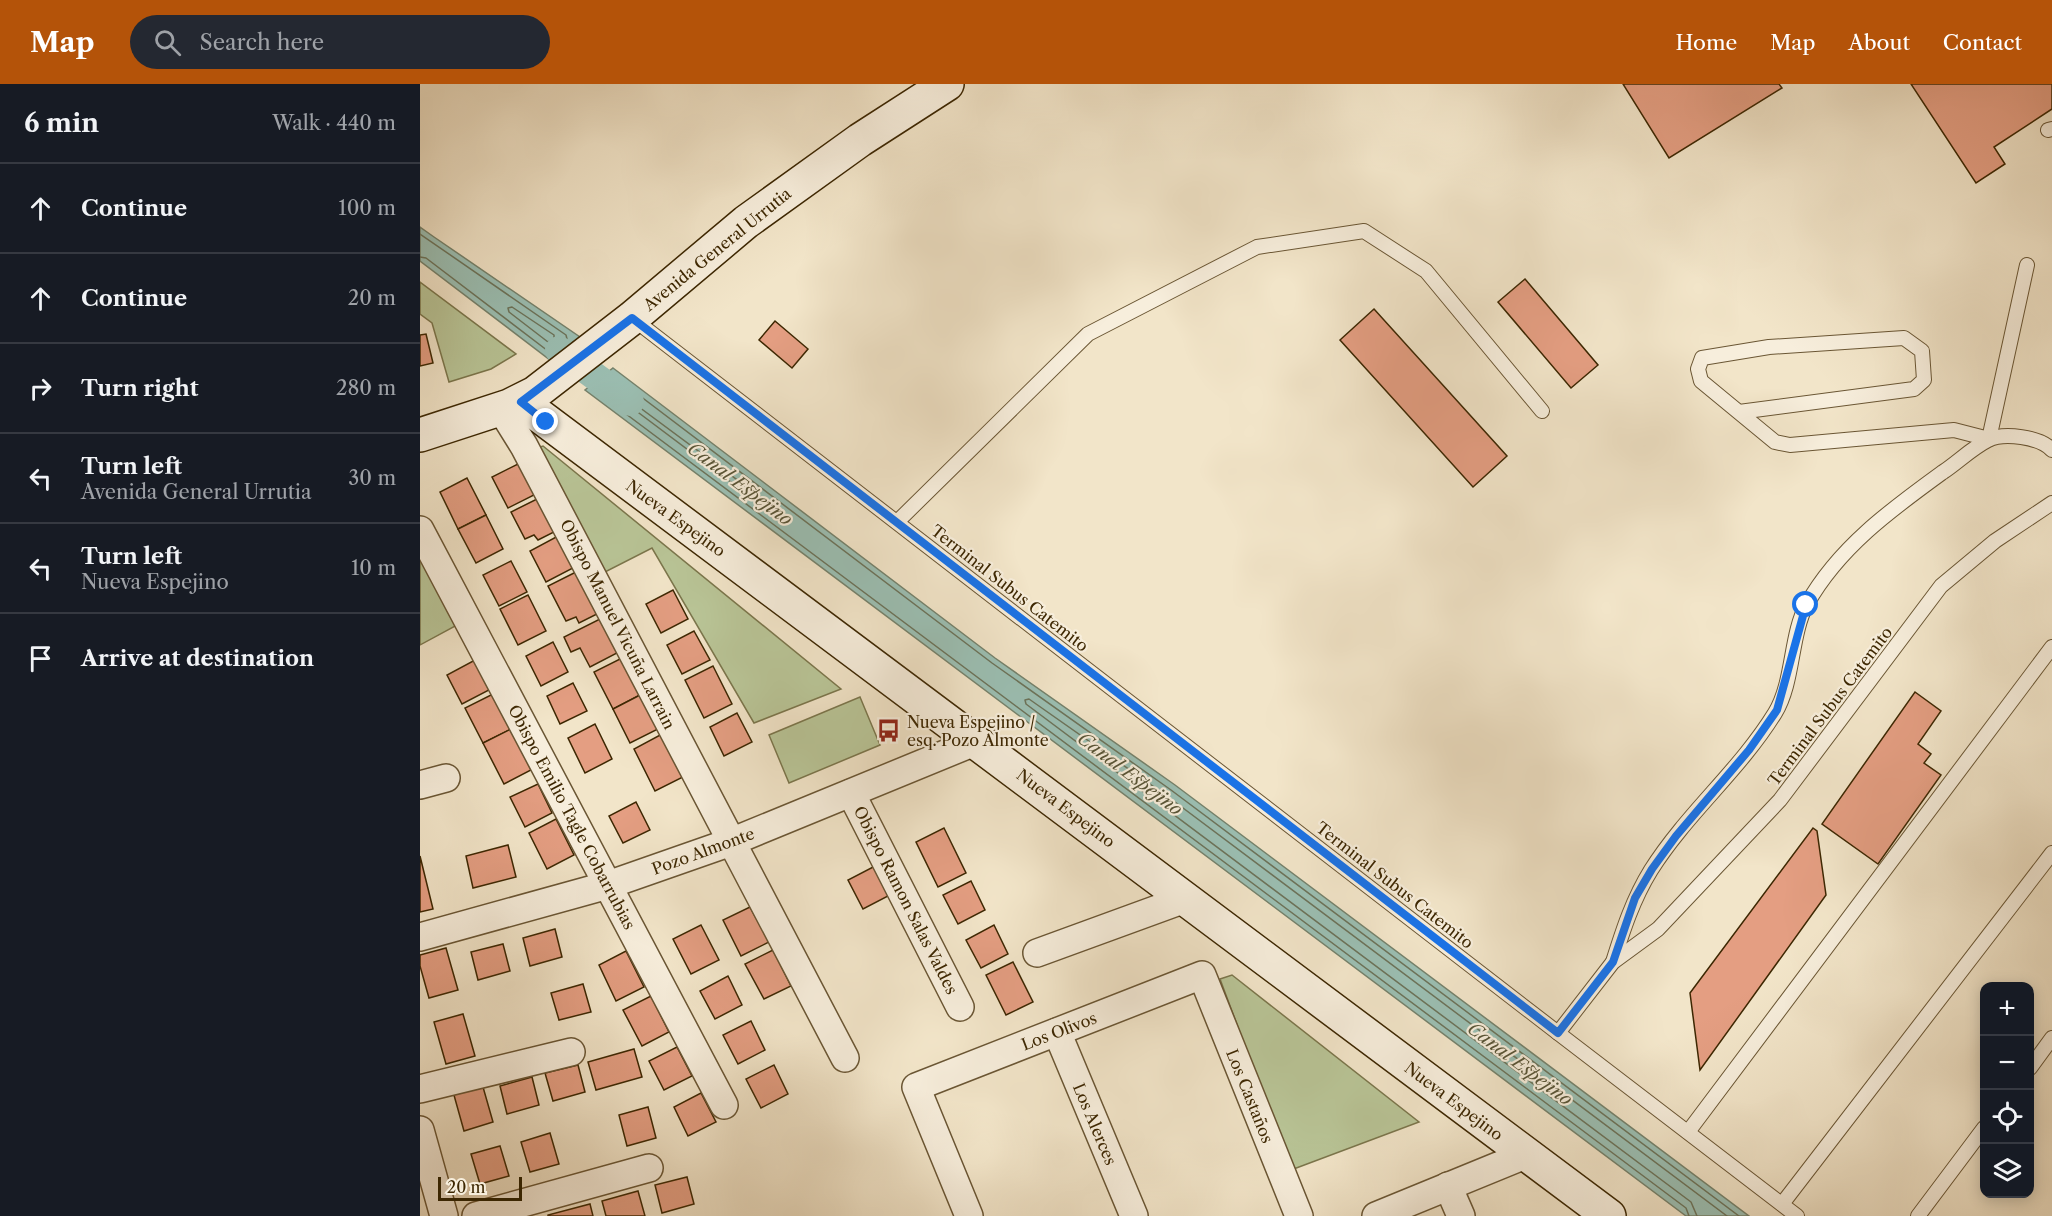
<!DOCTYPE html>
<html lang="en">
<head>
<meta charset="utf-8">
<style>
  :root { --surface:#171b24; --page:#242831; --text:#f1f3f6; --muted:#9ea1a6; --line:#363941; --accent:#b45309 }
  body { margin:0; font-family:"Libre Caslon Text",serif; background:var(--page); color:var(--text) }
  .controls { position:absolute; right:18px; bottom:18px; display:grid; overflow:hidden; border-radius:12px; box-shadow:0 3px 15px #0003 }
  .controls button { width:54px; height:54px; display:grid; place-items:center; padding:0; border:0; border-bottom:2px solid var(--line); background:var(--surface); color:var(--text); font:30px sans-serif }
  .scale { position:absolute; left:18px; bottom:15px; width:84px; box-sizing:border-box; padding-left:6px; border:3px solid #3d2702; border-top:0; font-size:16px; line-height:21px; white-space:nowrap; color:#3d2702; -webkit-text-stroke:4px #f7eedc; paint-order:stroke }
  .stop { position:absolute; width:18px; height:18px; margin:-14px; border:4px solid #1a73e8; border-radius:50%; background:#fff }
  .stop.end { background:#1a73e8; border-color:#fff; box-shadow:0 2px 6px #0008 }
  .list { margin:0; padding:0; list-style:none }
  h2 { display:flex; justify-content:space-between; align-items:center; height:78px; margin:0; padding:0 24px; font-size:26px }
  h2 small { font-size:20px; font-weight:400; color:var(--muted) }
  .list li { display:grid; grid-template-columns:39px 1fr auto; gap:18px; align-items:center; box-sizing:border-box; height:90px; padding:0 24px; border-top:2px solid var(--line) }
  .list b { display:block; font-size:22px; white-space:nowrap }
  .list p { margin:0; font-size:20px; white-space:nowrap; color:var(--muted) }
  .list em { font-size:20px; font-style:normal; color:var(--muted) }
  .icon { flex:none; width:33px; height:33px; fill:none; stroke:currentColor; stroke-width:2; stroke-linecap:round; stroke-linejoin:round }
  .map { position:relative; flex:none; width:1632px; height:1132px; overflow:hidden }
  header { display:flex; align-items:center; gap:36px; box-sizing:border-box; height:84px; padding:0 30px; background:var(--accent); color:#fff }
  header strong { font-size:28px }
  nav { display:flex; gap:33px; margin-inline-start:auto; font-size:21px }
  .search { width:420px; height:54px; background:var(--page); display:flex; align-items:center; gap:15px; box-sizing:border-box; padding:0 21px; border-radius:33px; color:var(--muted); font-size:22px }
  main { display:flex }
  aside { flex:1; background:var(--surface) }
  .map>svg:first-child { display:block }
  .green { fill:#b9c597; stroke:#7b764c; stroke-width:1.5 }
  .water { fill:#9bbfb3; stroke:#75826c; stroke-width:1.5 }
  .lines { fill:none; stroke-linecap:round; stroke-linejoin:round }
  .shore { stroke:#6c735a; stroke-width:1.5 }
  .canal { stroke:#9bbfb3; stroke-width:28 }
  .building { fill:#e49e82; stroke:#3d2702; stroke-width:1.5 }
  .lane-casing { stroke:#6a5634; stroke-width:16 }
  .street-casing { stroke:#6a5634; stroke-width:30 }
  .secondary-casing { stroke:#3d2702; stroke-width:36 }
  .lane { stroke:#f7eedc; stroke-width:14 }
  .street { stroke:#f7eedc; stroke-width:27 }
  .secondary { stroke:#f7eedc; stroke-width:33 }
  .route { stroke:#1a73e8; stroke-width:8 }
  .labels { text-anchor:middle; stroke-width:4.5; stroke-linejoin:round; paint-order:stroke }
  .street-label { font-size:16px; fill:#3d2702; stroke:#f7eedc }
  .poi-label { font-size:16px; fill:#3d2702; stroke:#f7eedc; text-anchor:start }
  .water-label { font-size:18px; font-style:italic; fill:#595537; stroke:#f7eedc }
</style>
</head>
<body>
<header>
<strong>Map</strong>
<div class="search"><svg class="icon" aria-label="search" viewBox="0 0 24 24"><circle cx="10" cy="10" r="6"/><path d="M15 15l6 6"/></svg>Search here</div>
<nav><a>Home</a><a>Map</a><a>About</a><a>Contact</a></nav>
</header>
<main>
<aside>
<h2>6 min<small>Walk · 440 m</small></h2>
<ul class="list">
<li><svg class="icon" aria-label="ahead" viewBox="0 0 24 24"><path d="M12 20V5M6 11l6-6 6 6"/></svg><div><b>Continue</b></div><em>100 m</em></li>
<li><svg class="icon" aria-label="ahead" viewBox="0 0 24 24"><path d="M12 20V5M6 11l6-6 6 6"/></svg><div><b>Continue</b></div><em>20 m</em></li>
<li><svg class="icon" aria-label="right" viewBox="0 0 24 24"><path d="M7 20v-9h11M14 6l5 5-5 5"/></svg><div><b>Turn right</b></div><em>280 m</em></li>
<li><svg class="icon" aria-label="left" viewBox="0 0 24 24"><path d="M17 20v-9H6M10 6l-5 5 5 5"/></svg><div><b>Turn left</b><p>Avenida General Urrutia</p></div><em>30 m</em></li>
<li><svg class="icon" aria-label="left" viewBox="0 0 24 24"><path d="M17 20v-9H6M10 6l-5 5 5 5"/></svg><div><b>Turn left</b><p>Nueva Espejino</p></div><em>10 m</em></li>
<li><svg class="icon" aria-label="arrive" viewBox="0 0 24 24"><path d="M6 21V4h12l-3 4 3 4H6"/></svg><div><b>Arrive at destination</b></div></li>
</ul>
</aside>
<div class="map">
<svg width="1632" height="1132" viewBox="0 0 1632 1132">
  <rect width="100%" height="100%" fill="#f2e5c9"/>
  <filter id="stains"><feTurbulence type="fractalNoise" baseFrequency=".00333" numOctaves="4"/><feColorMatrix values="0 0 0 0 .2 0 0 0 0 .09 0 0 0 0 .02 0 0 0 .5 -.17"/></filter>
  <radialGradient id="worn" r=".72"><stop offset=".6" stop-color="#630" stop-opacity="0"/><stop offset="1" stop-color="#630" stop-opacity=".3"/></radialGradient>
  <g class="green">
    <path d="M0 198 96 270 71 285 29 298 12 239 0 230Z"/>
    <path d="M123 362 421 605 334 639 232 464 185 488 111 366Z"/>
    <path d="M0 465 39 540 0 561Z"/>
    <path d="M440 613 460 661 369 699 349 651Z"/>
    <path d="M812 891 999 1038 871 1086 800 895Z"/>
  </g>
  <g class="water">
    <path d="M0 143 14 153 160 253 130 276 0 177Z"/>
    <path d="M193 284 575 574 755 701 1329 1132H1266L165 306Z"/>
  </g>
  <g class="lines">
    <g class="shore">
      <path d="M0 150 146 251 147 255 128 267 6 174 0 173"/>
      <path d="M92 223 134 251V255L128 258 89 228 88 224Z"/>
      <path d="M192 303 351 421 352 426H348L191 308Z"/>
      <path d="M1269 1132 1266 1124 178 309V304L195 293 572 579 751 706 1319 1132"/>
      <path d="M1277 1132 1271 1118 606 620 605 616 609 615 747 712 1307 1132"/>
    </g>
    <path class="canal" d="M139 266 210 318"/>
  </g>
  <g class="building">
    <path d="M1203 0H1359L1362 4 1249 74Z"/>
    <path d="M1491 0H1632V25L1574 63 1585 80 1556 99Z"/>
    <path d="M1105 195 1178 281 1151 304 1078 218Z"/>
    <path d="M954 225 1087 372 1053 403 920 256Z"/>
    <path d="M355 237 388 265 372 284 339 256Z"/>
    <path d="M6 250 13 279 0 282V251Z"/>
    <path d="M100 379 116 410 88 424 72 393Z"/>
    <path d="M47 394 66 431 38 445 20 408Z"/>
    <path d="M119 414 136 447 118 456 114 451 105 455 91 428Z"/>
    <path d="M66 431 83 465 56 479 38 445Z"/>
    <path d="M138 452 153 484 126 498 110 467Z"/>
    <path d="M91 477 107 508 79 522 63 491Z"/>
    <path d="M156 488 187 525 159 539 156 533 146 537 128 502Z"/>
    <path d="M253 506 268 535 241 549 226 520Z"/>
    <path d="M108 511 126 547 98 561 80 525Z"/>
    <path d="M180 535 197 569 170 583 160 564 151 568 144 553Z"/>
    <path d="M274 547 290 576 262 590 247 561Z"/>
    <path d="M133 558 148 588 121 602 106 572Z"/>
    <path d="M202 574 220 611 193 625 174 588Z"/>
    <path d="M55 576 69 606 42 620 27 591Z"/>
    <path d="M293 582 312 620 284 634 265 596Z"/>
    <path d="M153 599 167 627 140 640 127 612Z"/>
    <path d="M1495 608 1521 627 1498 660 1511 670 1504 679 1521 691 1458 780 1402 740Z"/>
    <path d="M73 610 91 645 63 659 45 624Z"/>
    <path d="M220 611 238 645 210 659 193 625Z"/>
    <path d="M317 629 332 658 304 672 290 643Z"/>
    <path d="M175 640 192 675 165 689 148 654Z"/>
    <path d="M91 645 111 686 84 700 63 659Z"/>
    <path d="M242 650 263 693 235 707 214 665Z"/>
    <path d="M118 700 132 729 105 743 90 713Z"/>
    <path d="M216 718 230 746 203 759 189 732Z"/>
    <path d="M136 735 154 771 127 785 109 749Z"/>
    <path d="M524 744 546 789 518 803 496 758Z"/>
    <path d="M1393 744 1397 747 1406 811 1280 986 1270 909Z"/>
    <path d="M88 761 96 793 53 804 46 772Z"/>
    <path d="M0 772 13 825 0 828Z"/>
    <path d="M455 782 470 811 443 825 428 796Z"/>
    <path d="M551 797 565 826 538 840 523 811Z"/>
    <path d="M330 823 349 858 321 872 303 836Z"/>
    <path d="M281 841 299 876 271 890 253 855Z"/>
    <path d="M574 841 588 870 561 884 546 856Z"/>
    <path d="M135 845 142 873 110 882 103 854Z"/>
    <path d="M83 860 90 887 58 896 51 868Z"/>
    <path d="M26 864 38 906 9 914 0 882V871Z"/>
    <path d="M353 866 371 902 344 915 325 880Z"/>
    <path d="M206 867 224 903 196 917 179 881Z"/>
    <path d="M593 878 613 918 586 931 566 891Z"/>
    <path d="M308 892 322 921 295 935 280 907Z"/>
    <path d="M163 900 171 928 139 936 131 909Z"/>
    <path d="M231 912 249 948 222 962 203 926Z"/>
    <path d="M43 930 55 972 26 980 14 938Z"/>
    <path d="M331 937 345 966 318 980 303 951Z"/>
    <path d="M257 963 272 992 244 1006 229 977Z"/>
    <path d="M214 965 222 993 176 1006 168 978Z"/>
    <path d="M158 981 165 1008 133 1017 125 989Z"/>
    <path d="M354 981 368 1010 341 1024 326 995Z"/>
    <path d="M112 993 119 1021 87 1030 80 1002Z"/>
    <path d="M61 996 73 1038 44 1047 32 1004Z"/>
    <path d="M281 1009 296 1038 268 1052 254 1023Z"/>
    <path d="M228 1023 236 1054 207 1062 199 1031Z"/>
    <path d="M130 1049 139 1080 110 1088 101 1058Z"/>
    <path d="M80 1062 89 1092 60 1100 51 1070Z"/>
    <path d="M267 1093 274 1120 242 1129 235 1101Z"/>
    <path d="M218 1107 225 1132H186L182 1117Z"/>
    <path d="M170 1120 173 1132H128V1131Z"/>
  </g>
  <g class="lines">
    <defs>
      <g id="lane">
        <path d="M1628 46 1632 45"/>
        <path d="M212 234 1138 949 1193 878 1238 845 1360 716 1521 502 1575 457 1632 419"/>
        <path d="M1319 328 1494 305 1504 296 1502 267 1484 254 1349 263 1282 274 1278 285 1281 297 1355 358 1370 361 1534 346 1569 355 1607 181"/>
        <path d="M477 438 668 250 837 163 944 147 1006 187 1122 327"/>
        <path d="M1193 878C1203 846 1213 815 1231 786 1267 729 1320 686 1355 629 1374 598 1370 551 1387 520 1419 463 1472 425 1523 388 1538 378 1552 364 1568 356 1584 348 1620 353 1632 366"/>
        <path d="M1138 949 1377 1132"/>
        <path d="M1610 984 1632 954"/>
        <path d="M1268 1048 1632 563"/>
        <path d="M1362 1120 1632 769"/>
        <path d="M1498 1132 1564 1044"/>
      </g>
      <g id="street">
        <path d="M81 325 104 362 425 974"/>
        <path d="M0 446 304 1021"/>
        <path d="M0 701 26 694"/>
        <path d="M431 709 540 923"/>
        <path d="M0 853 188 801 311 758 557 657"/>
        <path d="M617 869 765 815"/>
        <path d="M637 948 714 1132"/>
        <path d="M0 1005 151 968"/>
        <path d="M0 1046 24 1132"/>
        <path d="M1028 1102 1041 1132"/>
        <path d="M56 1132 229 1084"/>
        <path d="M549 1132 496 1003 782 891 879 1132"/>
        <path d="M956 1132 1105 1071"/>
      </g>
      <g id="secondary">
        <path d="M101 318 1189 1132"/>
        <path d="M0 351 89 322 115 309 212 234 326 138 440 56 527 0"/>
      </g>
    </defs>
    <use href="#lane" class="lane-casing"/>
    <use href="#street" class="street-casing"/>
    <use href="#secondary" class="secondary-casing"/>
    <use href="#lane" class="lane"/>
    <use href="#street" class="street"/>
    <use href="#secondary" class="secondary"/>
  </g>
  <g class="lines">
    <path class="route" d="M126 338 101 318 212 234 1138 949 1193 878 1215 814 1232 785 1256 752 1329 666 1357 626 1386 521"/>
  </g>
  <defs>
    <symbol id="bus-bare" viewBox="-9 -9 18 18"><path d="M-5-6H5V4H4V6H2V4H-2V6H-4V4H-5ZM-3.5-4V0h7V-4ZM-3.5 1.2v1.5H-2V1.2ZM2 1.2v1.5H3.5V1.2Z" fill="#8f2418" stroke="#f7eedc" stroke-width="2.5" paint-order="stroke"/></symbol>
  </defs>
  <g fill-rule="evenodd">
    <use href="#bus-bare" x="452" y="630" width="33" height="33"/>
  </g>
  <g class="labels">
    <g class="street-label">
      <text transform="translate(297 165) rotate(-39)" y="6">Avenida General Urrutia</text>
      <text transform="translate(256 434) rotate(36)" y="6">Nueva Espejino</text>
      <text transform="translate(590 504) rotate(38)" y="6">Terminal Subus Catemito</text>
      <text transform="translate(198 540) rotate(63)" y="6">Obispo Manuel Vicuña Larrain</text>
      <text transform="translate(1410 622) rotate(-53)" y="6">Terminal Subus Catemito</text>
      <text transform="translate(646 724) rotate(37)" y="6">Nueva Espejino</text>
      <text transform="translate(152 733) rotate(62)" y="6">Obispo Emilio Tagle Cobarrubias</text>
      <text transform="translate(283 767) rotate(-20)" y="6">Pozo Almonte</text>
      <text transform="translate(975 801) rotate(38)" y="6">Terminal Subus Catemito</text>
      <text transform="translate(486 816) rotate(63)" y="6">Obispo Ramon Salas Valdes</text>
      <text transform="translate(639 947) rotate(-21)" y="6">Los Olivos</text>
      <text transform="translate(830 1012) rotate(68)" y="6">Los Castaños</text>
      <text transform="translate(1034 1017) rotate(37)" y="6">Nueva Espejino</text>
      <text transform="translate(675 1040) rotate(67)" y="6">Los Alerces</text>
    </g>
    <g class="poi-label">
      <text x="487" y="644">Nueva Espejino /<tspan x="487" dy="18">esq. Pozo Almonte</tspan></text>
    </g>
    <g class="water-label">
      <text transform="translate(320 400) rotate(37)" y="6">Canal Espejino</text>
      <text transform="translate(710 690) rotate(37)" y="6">Canal Espejino</text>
      <text transform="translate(1100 980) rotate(37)" y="6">Canal Espejino</text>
    </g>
  </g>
  <rect width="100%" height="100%" filter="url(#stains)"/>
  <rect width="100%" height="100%" fill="url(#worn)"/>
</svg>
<div class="controls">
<button>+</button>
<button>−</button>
<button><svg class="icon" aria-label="locate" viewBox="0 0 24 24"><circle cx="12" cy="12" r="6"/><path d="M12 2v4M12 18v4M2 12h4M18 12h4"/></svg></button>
<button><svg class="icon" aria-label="layers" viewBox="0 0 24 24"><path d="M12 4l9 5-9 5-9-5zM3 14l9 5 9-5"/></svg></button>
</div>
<div class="scale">20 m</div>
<div class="stop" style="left:1386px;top:521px"></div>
<div class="stop end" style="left:126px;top:338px"></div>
</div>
</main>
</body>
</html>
